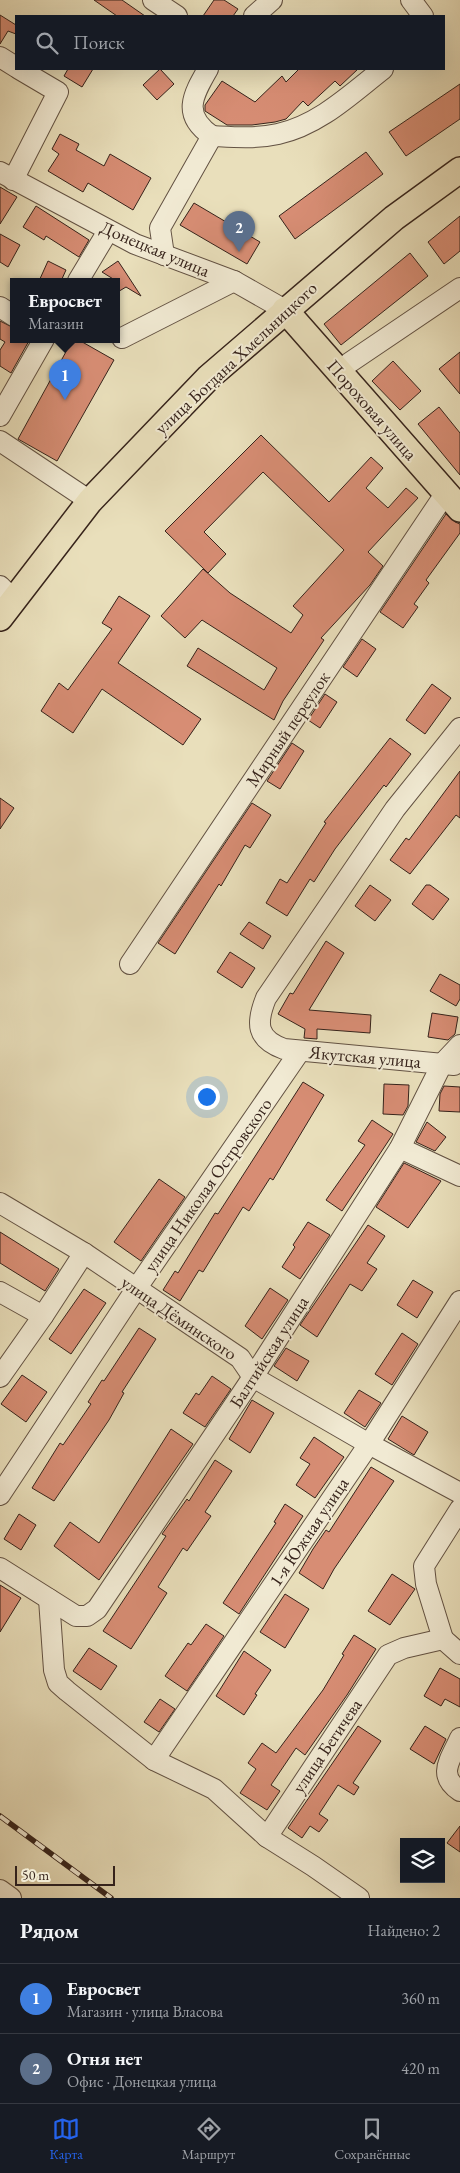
<!DOCTYPE html>
<html lang="ru">
<head>
<meta charset="utf-8">
<style>
  :root { --surface:#171b24; --page:#242831; --text:#f1f3f6; --muted:#9ea1a6; --line:#363941; --accent:#2563eb }
  body { margin:0; font-family:"EB Garamond",serif; background:var(--page); color:var(--text) }
  .controls { position:absolute; right:15px; bottom:15px; display:grid; overflow:hidden; border-radius:0px; box-shadow:0 5px 20px #0002 }
  .controls button { width:45px; height:45px; display:grid; place-items:center; padding:0; border:0; border-bottom:1px solid var(--line); background:var(--surface); color:var(--text); font:25px sans-serif }
  .scale { position:absolute; left:15px; bottom:12px; width:100px; box-sizing:border-box; padding-left:5px; border:2px solid #36231b; border-top:0; font-size:14px; line-height:18px; white-space:nowrap; color:#36231b; -webkit-text-stroke:4px #f1ead3; paint-order:stroke }
  .you { position:absolute; left:206px; top:1096px; width:18px; height:18px; margin:-12px; border:4px solid #fff; border-radius:50%; background:#1a73e8; box-shadow:0 0 0 8px #1a73e833 }
  .badge { display:grid; place-items:center; width:32px; height:32px; border-radius:50%; background:var(--accent); color:#fff; font-size:16px; font-weight:700 }
  .pin { position:absolute; translate:-50% -41px; filter:drop-shadow(0 1px 2px #0008) }
  .pin::after { content:''; position:absolute; top:26px; width:18px; height:15px; background:inherit; clip-path:polygon(0 0,100% 0,50% 100%) }
  .popup { position:absolute; left:10px; top:278px; width:110px; height:65px; box-sizing:border-box; display:grid; place-content:center; border-radius:0px; background:var(--surface); filter:drop-shadow(0 1px 4px #0005); font-size:16px; white-space:nowrap; color:var(--muted) }
  .popup b { font-size:19px; color:var(--text) }
  .popup::after { content:''; position:absolute; left:50%; top:100%; margin-left:-10px; border:10px solid transparent; border-top-color:var(--surface) }
  .list { margin:0; padding:0; list-style:none }
  h2 { display:flex; justify-content:space-between; align-items:center; height:65px; margin:0; padding:0 20px; font-size:21px }
  h2 small { font-size:16px; font-weight:400; color:var(--muted) }
  .list li { display:grid; grid-template-columns:32px 1fr auto; gap:15px; align-items:center; box-sizing:border-box; height:70px; padding:0 20px; border-top:1px solid var(--line) }
  .list b { display:block; font-size:19px; white-space:nowrap }
  .list p { margin:0; font-size:16px; white-space:nowrap; color:var(--muted) }
  .list em { font-size:16px; font-style:normal; color:var(--muted) }
  .icon { flex:none; width:28px; height:28px; fill:none; stroke:currentColor; stroke-width:2; stroke-linecap:round; stroke-linejoin:round }
  .map { position:relative; flex:none; width:460px; height:1898px; overflow:hidden }
  .search { position:absolute; background:var(--surface); box-shadow:0 5px 20px #0002; left:15px; right:15px; top:15px; height:55px; display:flex; align-items:center; gap:12px; box-sizing:border-box; padding:0 18px; border-radius:0px; color:var(--muted); font-size:19px }
  .sheet { height:205px; background:var(--surface) }
  nav { display:flex; justify-content:space-around; align-items:center; box-sizing:border-box; height:70px; border-top:1px solid var(--line); background:var(--surface); font-size:14px; color:var(--muted) }
  nav a { display:grid; justify-items:center; gap:2px }
  nav .on { color:var(--accent) }
  .map>svg:first-child { display:block }
  .building { fill:#d78d74; stroke:#36231b }
  .lines { fill:none; stroke-linecap:round; stroke-linejoin:round }
  .minor-casing { stroke:#635243; stroke-width:22 }
  .major-casing { stroke:#36231b; stroke-width:28 }
  .minor { stroke:#f1ead3; stroke-width:20 }
  .major { stroke:#e9dfbb; stroke-width:25 }
  .rail-casing { stroke:#36231b; stroke-width:5.5 }
  .rail { stroke:#f1ead3; stroke-width:4; stroke-dasharray:11; stroke-linecap:butt }
  .labels { text-anchor:middle; stroke-width:4; stroke-linejoin:round; paint-order:stroke }
  .street-label { font-size:18px; fill:#36231b; stroke:#f1ead3 }
</style>
</head>
<body>
<div class="map">
<svg width="460" height="1898" viewBox="0 0 460 1898">
  <rect width="100%" height="100%" fill="#e9dfbb"/>
  <filter id="stains"><feTurbulence type="fractalNoise" baseFrequency=".004" numOctaves="4"/><feColorMatrix values="0 0 0 0 .2 0 0 0 0 .09 0 0 0 0 .02 0 0 0 .5 -.17"/></filter>
  <radialGradient id="worn" r=".72"><stop offset=".6" stop-color="#630" stop-opacity="0"/><stop offset="1" stop-color="#630" stop-opacity=".3"/></radialGradient>
  <g class="building">
    <path d="M94 0H122L145 16H117Z"/>
    <path d="M214 0H224L238 9 233 16H203Z"/>
    <path d="M0 15 16 25V34L8 31 0 44Z"/>
    <path d="M68 69H93L82 87 64 76Z"/>
    <path d="M160 69 174 84 157 100 143 85Z"/>
    <path d="M299 69H358L340 86 335 81 308 106 303 101 286 119 275 122 252 125H227L205 111V105L222 81 255 102 282 76 286 82Z"/>
    <path d="M460 84V119L406 156 389 132Z"/>
    <path d="M60 134 79 144 76 150 104 166 110 154 151 178 133 210 88 183 83 192 48 171 59 154 52 149Z"/>
    <path d="M366 152 383 174 295 239 279 216Z"/>
    <path d="M0 187 17 197 0 224Z"/>
    <path d="M194 203 260 242 247 264 180 225Z"/>
    <path d="M36 206 89 240 79 257 46 236 44 240 23 227Z"/>
    <path d="M460 216V251L444 264 428 242Z"/>
    <path d="M0 234 20 245 8 267 0 262Z"/>
    <path d="M410 253 428 276 341 345 324 324Z"/>
    <path d="M48 261 66 270 61 281H39Z"/>
    <path d="M118 261 124 270 141 296 126 287 116 293 118 282 102 272Z"/>
    <path d="M0 321 14 328V339H30L11 373 0 366V350L5 342 0 339Z"/>
    <path d="M73 339H77L114 360 57 461 18 439Z"/>
    <path d="M460 352V394L439 369Z"/>
    <path d="M393 361 421 391 400 410 372 381Z"/>
    <path d="M439 407 460 433V475L418 424Z"/>
    <path d="M261 435 329 502 371 457 383 468 366 488 388 508 406 488 418 498 368 552 383 566 370 585 321 638 324 640 283 701 274 720 187 666 198 648 264 690 277 668 202 620 185 638 161 616 203 569 230 593 291 633 303 615 293 606 344 550 263 472 204 532 226 554 208 573 165 531Z"/>
    <path d="M446 514 455 522 460 524V533L426 580 429 583 414 604 418 607 403 628 380 612Z"/>
    <path d="M119 596 150 616 118 663 201 719 183 745 102 689 73 733 41 711 59 683 68 690 112 629 102 623Z"/>
    <path d="M362 639 376 649 357 677 343 667Z"/>
    <path d="M432 684 451 698 425 734 406 720Z"/>
    <path d="M325 694 337 702 320 728 308 720Z"/>
    <path d="M390 738 411 754 386 787 384 785 335 849 314 882 310 879 287 916 266 903 280 879 287 883 326 823 324 822Z"/>
    <path d="M292 743 304 751 280 789 267 781Z"/>
    <path d="M460 771V818L456 815 410 874 390 860 406 838 409 840Z"/>
    <path d="M0 798 14 808 0 829Z"/>
    <path d="M252 803 271 815 250 848 245 845 221 886 219 884 175 954 158 943Z"/>
    <path d="M370 885 391 900 375 921 355 906Z"/>
    <path d="M426 885H430L449 899 433 920 412 904Z"/>
    <path d="M249 922 271 936 263 949 240 934Z"/>
    <path d="M326 941 344 953 309 1010 371 1015 370 1033 317 1029V1039L304 1038 305 1029 278 1014 290 993 293 994Z"/>
    <path d="M230 952 255 968 242 988 217 972Z"/>
    <path d="M440 974 460 985V999L456 1006 430 991Z"/>
    <path d="M432 1013 458 1017 455 1034 448 1040 428 1037Z"/>
    <path d="M303 1082 324 1095 273 1180 270 1178 249 1211 243 1207 203 1272 199 1270 180 1301 163 1290 175 1271 178 1273 215 1213 218 1214Z"/>
    <path d="M384 1084 409 1085 408 1106 403 1115 383 1114Z"/>
    <path d="M444 1086 460 1087V1112L439 1111 440 1094Z"/>
    <path d="M372 1120 393 1134 342 1211 326 1200 365 1145 358 1141Z"/>
    <path d="M427 1122 446 1137 435 1151 416 1142Z"/>
    <path d="M404 1163 441 1181 408 1228 376 1207Z"/>
    <path d="M159 1179 185 1197 141 1261 114 1242Z"/>
    <path d="M308 1222 330 1235 300 1279 282 1267 295 1247 293 1245Z"/>
    <path d="M368 1225 385 1236 367 1263 377 1269 362 1291 350 1284 317 1337 300 1325Z"/>
    <path d="M0 1232 59 1269 45 1291 0 1263Z"/>
    <path d="M413 1280 433 1292 417 1318 397 1305Z"/>
    <path d="M270 1288 288 1300 262 1339 245 1326Z"/>
    <path d="M84 1289 106 1303 71 1354 49 1339Z"/>
    <path d="M139 1328 156 1339 122 1392 124 1393 109 1420 54 1501 32 1488 60 1443 63 1445 91 1404 88 1402 102 1380 104 1381Z"/>
    <path d="M402 1333 418 1344 392 1385 375 1374Z"/>
    <path d="M286 1348 309 1361 297 1381 274 1366Z"/>
    <path d="M22 1375 47 1392 26 1422 1 1404Z"/>
    <path d="M212 1376 231 1389 205 1427 183 1413 196 1393 199 1395Z"/>
    <path d="M359 1390 381 1403 365 1427 344 1413Z"/>
    <path d="M252 1400 274 1413 250 1453 229 1439Z"/>
    <path d="M402 1416 428 1432 414 1455 388 1439Z"/>
    <path d="M171 1429 193 1444 99 1580 54 1546 70 1522 99 1543Z"/>
    <path d="M314 1437 344 1457 315 1498 296 1485 310 1464 300 1458Z"/>
    <path d="M215 1460 232 1471 205 1512 211 1516 187 1551 183 1548 158 1587 167 1593 131 1649 103 1631 166 1536 162 1534 187 1499 189 1501Z"/>
    <path d="M371 1467 394 1481 334 1569 323 1589 299 1573 313 1549 326 1530 329 1532Z"/>
    <path d="M285 1504 303 1516 239 1614 223 1603 276 1523 274 1522Z"/>
    <path d="M19 1514 36 1525 21 1550 4 1539Z"/>
    <path d="M392 1574 415 1589 390 1625 368 1611Z"/>
    <path d="M0 1585 21 1598 0 1632Z"/>
    <path d="M285 1594 309 1609 285 1648 260 1632Z"/>
    <path d="M206 1624 224 1636 187 1691 165 1676 188 1643 191 1645Z"/>
    <path d="M354 1635 376 1649 347 1695 305 1755 296 1748 271 1785 280 1791 267 1810 240 1793 256 1769 248 1763 262 1743 276 1753 323 1690 344 1655 342 1654Z"/>
    <path d="M89 1648 117 1666 101 1690 73 1671Z"/>
    <path d="M244 1651 271 1670 255 1694 257 1695 244 1715 216 1696Z"/>
    <path d="M440 1668 460 1679V1707L445 1699 441 1706 424 1696Z"/>
    <path d="M160 1699 175 1709 159 1732 144 1722Z"/>
    <path d="M358 1726 381 1741 353 1783 359 1787 354 1795 338 1785 319 1814 328 1820 319 1832 310 1826 302 1838 288 1828Z"/>
    <path d="M425 1726 446 1739 434 1764 410 1749Z"/>
    <path d="M460 1826V1852L447 1843Z"/>
  </g>
  <g class="lines">
    <defs>
      <g id="minor">
        <path d="M153 0 177 16"/>
        <path d="M411 0 423 16"/>
        <path d="M254 16 272 0"/>
        <path d="M0 57 16 67"/>
        <path d="M212 136C233 137 256 139 278 134 319 125 351 94 383 69"/>
        <path d="M0 172 135 244 234 281 285 310"/>
        <path d="M13 180 58 92 19 69"/>
        <path d="M164 255 160 228 212 136C181 115 193 95 208 69"/>
        <path d="M78 281 108 231"/>
        <path d="M0 307 14 316"/>
        <path d="M122 338 234 281"/>
        <path d="M349 363 460 288"/>
        <path d="M0 416 44 339"/>
        <path d="M0 441 90 501"/>
        <path d="M0 586 14 600"/>
        <path d="M130 964 445 494"/>
        <path d="M454 1065 284 1049C256 1039 256 1023 266 998L395 809 460 728"/>
        <path d="M400 1148 460 1176"/>
        <path d="M0 1203 84 1253 240 1358 253 1377 369 1444 460 1493"/>
        <path d="M0 1292 43 1316"/>
        <path d="M0 1377 43 1316 84 1253"/>
        <path d="M0 1495 136 1289 300 1051"/>
        <path d="M0 1568 76 1616H87L97 1609 253 1377 400 1148 442 1064 460 1045"/>
        <path d="M49 1599 54 1670 58 1683 67 1691 154 1760 214 1789 267 1837 313 1866 359 1898"/>
        <path d="M443 1639 460 1654"/>
        <path d="M460 1738C451 1759 436 1775 460 1791"/>
        <path d="M154 1760 369 1444 460 1301"/>
        <path d="M267 1837 388 1655 404 1648 443 1639 426 1584 424 1566 460 1509"/>
        <path d="M0 1890 11 1898"/>
      </g>
      <g id="major">
        <path d="M285 310 460 509"/>
        <path d="M0 618 90 501 209 377 394 218 460 170"/>
      </g>
    </defs>
    <use href="#minor" class="minor-casing"/>
    <use href="#major" class="major-casing"/>
    <use href="#minor" class="minor"/>
    <use href="#major" class="major"/>
    <defs>
      <path id="rail" d="M0 1816 111 1898"/>
    </defs>
    <use href="#rail" class="rail-casing"/>
    <use href="#rail" class="rail"/>
  </g>
  <g class="labels">
    <g class="street-label">
      <text transform="translate(155 249) rotate(23)" y="6">Донецкая улица</text>
      <text transform="translate(236 358) rotate(-43)" y="6">улица Богдана Хмельницкого</text>
      <text transform="translate(372 410) rotate(49)" y="6">Пороховая улица</text>
      <text transform="translate(288 729) rotate(-56)" y="6">Мирный переулок</text>
      <text transform="translate(365 1057) rotate(5)" y="6">Якутская улица</text>
      <text transform="translate(208 1185) rotate(-55)" y="6">улица Николая Островского</text>
      <text transform="translate(179 1318) rotate(34)" y="6">улица Дёминского</text>
      <text transform="translate(269 1352) rotate(-57)" y="6">Балтийская улица</text>
      <text transform="translate(309 1532) rotate(-56)" y="6">1-я Южная улица</text>
      <text transform="translate(327 1746) rotate(-56)" y="6">улица Бегичева</text>
    </g>
  </g>
  <rect width="100%" height="100%" filter="url(#stains)"/>
  <rect width="100%" height="100%" fill="url(#worn)"/>
</svg>
<div class="controls">
<button><svg class="icon" aria-label="layers" viewBox="0 0 24 24"><path d="M12 4l9 5-9 5-9-5zM3 14l9 5 9-5"/></svg></button>
</div>
<div class="scale">50 m</div>
<div class="you"></div>
<div class="pin badge" style="left:65px;top:400px;background:#3f7fe0">1</div>
<div class="popup"><b>Евросвет</b>Магазин</div>
<div class="pin badge" style="left:239px;top:252px;background:#5c6f8a">2</div>
<div class="search"><svg class="icon" aria-label="search" viewBox="0 0 24 24"><circle cx="10" cy="10" r="6"/><path d="M15 15l6 6"/></svg>Поиск</div>
</div>
<section class="sheet">
<h2>Рядом<small>Найдено: 2</small></h2>
<ul class="list">
<li><span class="badge" style="background:#3f7fe0">1</span><div><b>Евросвет</b><p>Магазин · улица Власова</p></div><em>360 m</em></li>
<li><span class="badge" style="background:#5c6f8a">2</span><div><b>Огня нет</b><p>Офис · Донецкая улица</p></div><em>420 m</em></li>
</ul>
</section>
<nav>
<a class="on"><svg class="icon" aria-label="map" viewBox="0 0 24 24"><path d="M3 6l6-2 6 2 6-2v14l-6 2-6-2-6 2zM9 4v14M15 6v14"/></svg>Карта</a>
<a><svg class="icon" aria-label="directions" viewBox="0 0 24 24"><path d="M12 3l9 9-9 9-9-9zM9 14v-3h6M13 9l2 2-2 2"/></svg>Маршрут</a>
<a><svg class="icon" aria-label="saved" viewBox="0 0 24 24"><path d="M7 4h10v16l-5-4-5 4z"/></svg>Сохранённые</a>
</nav>
</body>
</html>
